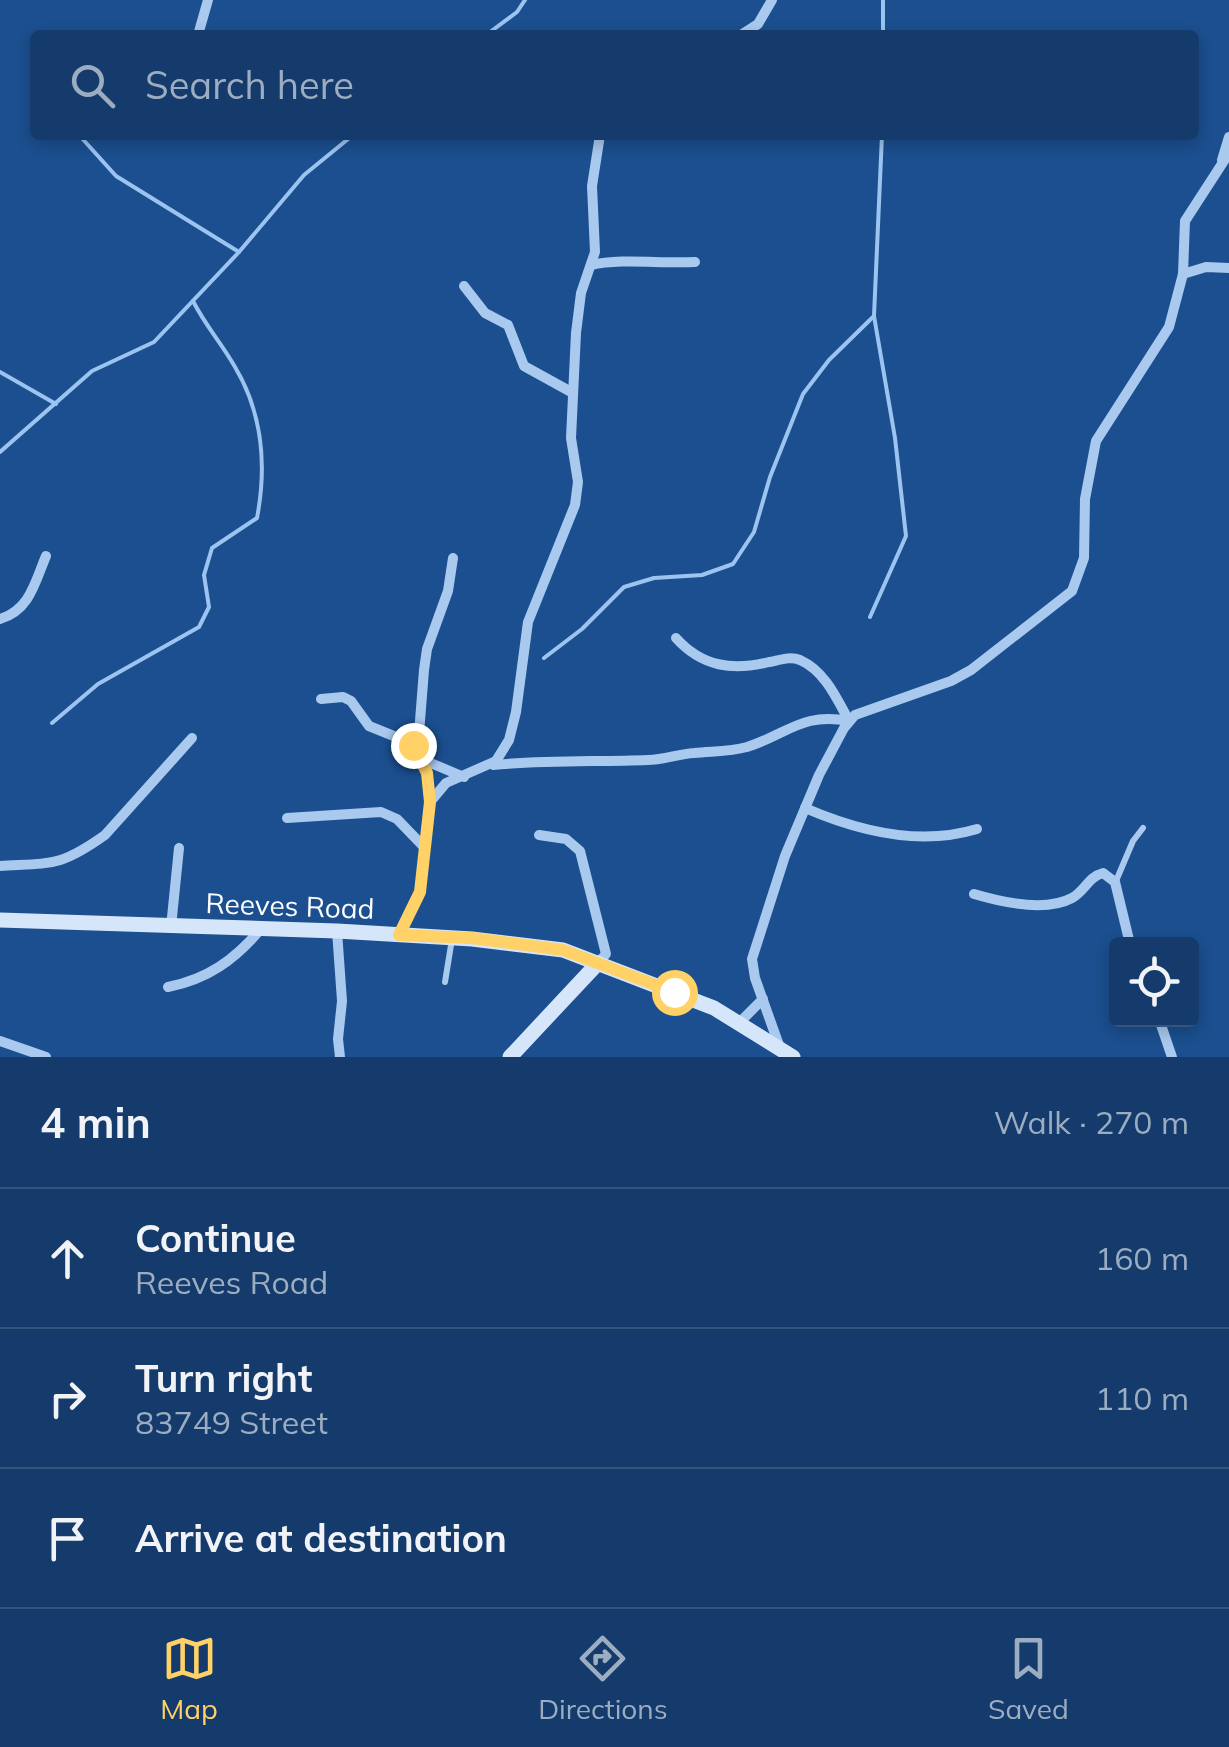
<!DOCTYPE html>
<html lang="en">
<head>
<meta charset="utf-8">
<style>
  :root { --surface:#143b6b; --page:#1d4271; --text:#f1f3f6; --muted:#9dadc1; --line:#33557e; --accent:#ffd166 }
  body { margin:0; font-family:Mulish,sans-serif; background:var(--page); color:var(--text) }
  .controls { position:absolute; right:30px; bottom:30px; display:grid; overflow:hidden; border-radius:10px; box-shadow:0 5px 15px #0003 }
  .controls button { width:90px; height:90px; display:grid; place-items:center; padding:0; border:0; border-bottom:2px solid var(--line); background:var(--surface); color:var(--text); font:50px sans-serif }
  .stop { position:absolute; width:30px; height:30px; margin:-22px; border:8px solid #ffd166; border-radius:50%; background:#fff }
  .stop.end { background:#ffd166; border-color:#fff; box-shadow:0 2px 10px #0008 }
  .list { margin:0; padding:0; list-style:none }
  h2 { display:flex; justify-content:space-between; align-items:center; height:130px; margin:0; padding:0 40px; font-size:42px }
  h2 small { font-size:32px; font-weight:400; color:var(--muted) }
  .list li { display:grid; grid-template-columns:65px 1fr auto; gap:30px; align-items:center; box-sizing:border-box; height:140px; padding:0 40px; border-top:2px solid var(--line) }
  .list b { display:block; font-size:38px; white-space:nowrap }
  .list p { margin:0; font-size:32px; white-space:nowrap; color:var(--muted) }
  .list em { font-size:32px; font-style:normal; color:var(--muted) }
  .icon { flex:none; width:55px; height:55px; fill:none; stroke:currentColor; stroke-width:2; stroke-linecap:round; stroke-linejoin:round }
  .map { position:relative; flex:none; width:1229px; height:1057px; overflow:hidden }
  .search { position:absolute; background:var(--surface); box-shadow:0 5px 15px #0003; left:30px; right:30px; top:30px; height:110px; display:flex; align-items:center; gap:25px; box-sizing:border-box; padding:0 35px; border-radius:10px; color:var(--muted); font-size:38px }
  .sheet { height:550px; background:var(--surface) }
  nav { display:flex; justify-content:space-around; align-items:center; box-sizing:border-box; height:140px; border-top:2px solid var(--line); background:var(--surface); font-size:28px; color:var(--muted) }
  nav a { display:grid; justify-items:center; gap:5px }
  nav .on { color:var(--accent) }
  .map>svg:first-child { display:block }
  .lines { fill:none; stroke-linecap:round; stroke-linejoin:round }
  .stream { stroke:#9cc4f0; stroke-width:4 }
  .lane { stroke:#a9c9ee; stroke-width:6 }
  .street { stroke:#a9c9ee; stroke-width:10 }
  .secondary { stroke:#d6e6fa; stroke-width:15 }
  .route { stroke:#ffd166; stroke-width:12 }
  .labels { text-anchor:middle; stroke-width:8; stroke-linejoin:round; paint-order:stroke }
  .street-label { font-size:28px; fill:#fff; stroke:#1b4f8f }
</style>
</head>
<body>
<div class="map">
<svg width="1229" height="1057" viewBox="0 0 1229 1057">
  <rect width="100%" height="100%" fill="#1b4f8f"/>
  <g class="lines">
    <g class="stream">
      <path d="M486 35 517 12 525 0"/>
      <path d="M883 35V0"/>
      <path d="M79 135 116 176 239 252"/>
      <path d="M0 372 56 404"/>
      <path d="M0 452 92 371 154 342 239 252 304 175 353 135"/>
      <path d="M870 617 906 536 895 438 874 316 882 135"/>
      <path d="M544 658 582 629 624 587 654 578 702 575 733 564 754 532 770 477 803 394 829 360 874 316"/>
      <path d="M52 723 98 684 199 627 209 607 204 575 212 548 257 518C267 465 263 414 235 367 222 344 205 325 193 301"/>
    </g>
    <g class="lane">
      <path d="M1116 881 1133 841 1143 828"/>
      <path d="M445 982 452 939"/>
    </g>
    <g class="street">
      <path d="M198 35 208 0"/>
      <path d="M741 35 758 24 772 0"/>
      <path d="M1222 160 1229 137"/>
      <path d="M591 265C622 258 661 264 695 262"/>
      <path d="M1183 274 1206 267 1229 268"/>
      <path d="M464 286 485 313 508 325 524 366 573 393"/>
      <path d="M0 619C30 610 35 582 46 556"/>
      <path d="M676 638C702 667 733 671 769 662 780 660 790 656 800 660 825 671 837 699 849 721"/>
      <path d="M321 699 343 697 351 701 369 726 406 741 418 750"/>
      <path d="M421 759 464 777"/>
      <path d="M493 765C545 760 596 762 648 760 664 760 678 754 694 753 712 751 729 752 747 747 788 734 802 712 849 721"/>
      <path d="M430 802 446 783 496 761 509 740 516 712 528 622 575 505 578 482 571 438 576 333 581 293 595 252 592 186 600 135"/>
      <path d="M805 808C858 831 921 846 977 829"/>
      <path d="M287 818 381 812 397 819 424 847"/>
      <path d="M539 835 566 839 580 851 606 954 598 963"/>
      <path d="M0 866C52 863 60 867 105 835L192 738"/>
      <path d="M974 894C1001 902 1046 912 1072 898 1085 891 1088 877 1103 873L1115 882 1130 944"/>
      <path d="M171 927 179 848"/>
      <path d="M337 931 342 1001 338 1039 340 1057"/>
      <path d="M399 935 420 892 430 802 428 779 418 746 424 670 427 649 448 591 453 558"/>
      <path d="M168 987C208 979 234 960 260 930"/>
      <path d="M1159 1019 1172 1057"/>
      <path d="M740 1022 763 999"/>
      <path d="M0 1041 46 1057"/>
      <path d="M780 1048 755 978 752 959 785 856 819 775 844 728 855 715 951 681 971 670 1072 591 1084 558 1085 499 1096 441 1169 327 1183 274 1185 221 1229 153"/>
    </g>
    <g class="secondary">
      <path d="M0 920 337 931 472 939 563 950 714 1008 793 1057"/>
      <path d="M510 1057 598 963"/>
    </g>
  </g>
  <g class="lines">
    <path class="route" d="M413 745 427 773 430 802 420 892 399 935 472 938 563 950 674 992"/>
  </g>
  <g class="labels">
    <g class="street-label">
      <text transform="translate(290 906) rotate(2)" y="10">Reeves Road</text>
    </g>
  </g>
</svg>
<div class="controls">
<button><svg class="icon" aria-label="locate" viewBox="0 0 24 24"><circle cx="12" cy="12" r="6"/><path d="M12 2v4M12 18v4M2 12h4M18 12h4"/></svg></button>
</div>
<div class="stop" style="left:674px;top:992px"></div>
<div class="stop end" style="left:413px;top:745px"></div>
<div class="search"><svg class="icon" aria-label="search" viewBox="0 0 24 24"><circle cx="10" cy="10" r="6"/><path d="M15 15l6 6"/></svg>Search here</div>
</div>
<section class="sheet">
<h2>4 min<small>Walk · 270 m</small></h2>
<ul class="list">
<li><svg class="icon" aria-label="ahead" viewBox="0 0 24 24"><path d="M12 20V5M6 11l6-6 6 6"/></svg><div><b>Continue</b><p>Reeves Road</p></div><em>160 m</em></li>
<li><svg class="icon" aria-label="right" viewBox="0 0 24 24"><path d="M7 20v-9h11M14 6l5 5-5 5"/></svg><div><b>Turn right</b><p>83749 Street</p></div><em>110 m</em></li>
<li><svg class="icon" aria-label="arrive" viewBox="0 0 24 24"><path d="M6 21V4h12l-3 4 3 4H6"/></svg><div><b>Arrive at destination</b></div></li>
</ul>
</section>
<nav>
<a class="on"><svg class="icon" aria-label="map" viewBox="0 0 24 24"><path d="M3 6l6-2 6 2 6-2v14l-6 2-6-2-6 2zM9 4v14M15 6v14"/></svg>Map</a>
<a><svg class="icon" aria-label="directions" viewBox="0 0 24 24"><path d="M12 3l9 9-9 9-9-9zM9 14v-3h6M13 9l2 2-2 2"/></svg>Directions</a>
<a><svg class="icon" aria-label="saved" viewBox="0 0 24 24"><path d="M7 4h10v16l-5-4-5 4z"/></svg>Saved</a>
</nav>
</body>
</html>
